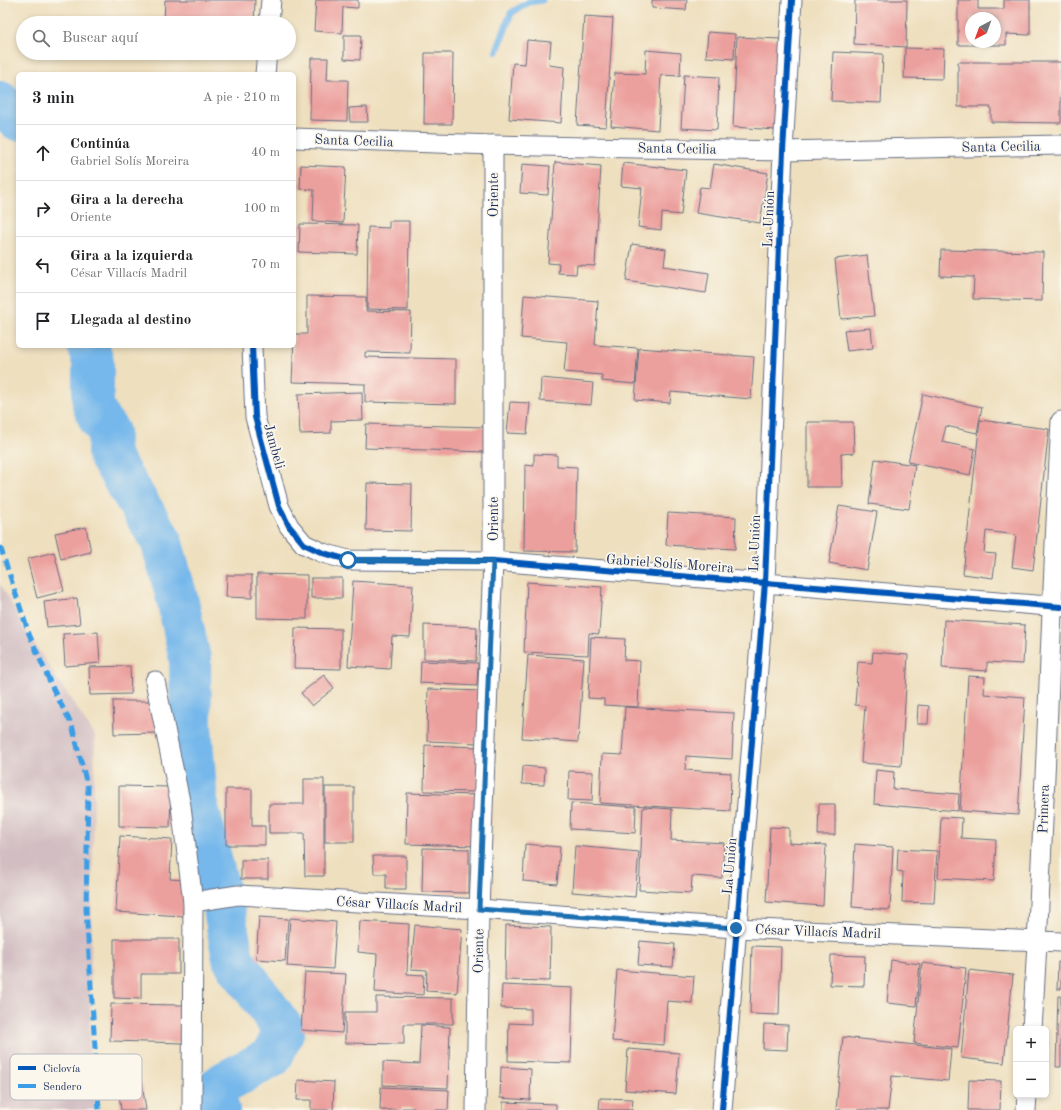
<!DOCTYPE html>
<html lang="es">
<head>
<meta charset="utf-8">
<style>
  :root { --surface:#fff; --page:#f6f6f6; --text:#202124; --muted:#757577; --line:#e0e0e0 }
  body { margin:0; font-family:"Old Standard TT",serif; background:var(--page); color:var(--text) }
  .controls { position:absolute; right:12px; bottom:12px; display:grid; overflow:hidden; border-radius:6px; box-shadow:0 2px 6px #0003 }
  .controls button { width:36px; height:36px; display:grid; place-items:center; padding:0; border:0; border-bottom:1px solid var(--line); background:var(--surface); color:var(--text); font:20px sans-serif }
  .compass { position:absolute; left:965px; top:12px; width:36px; height:36px; border-radius:50%; background:var(--surface); box-shadow:0 2px 6px #0003; rotate:221deg }
  .stop { position:absolute; width:12px; height:12px; margin:-9px; border:3px solid #1f6fb2; border-radius:50%; background:#fff }
  .stop.end { background:#1f6fb2; border-color:#fff; box-shadow:0 1px 4px #0008 }
  .list { margin:0; padding:0; list-style:none }
  h2 { display:flex; justify-content:space-between; align-items:center; height:52px; margin:0; padding:0 16px; font-size:17px }
  h2 small { font-size:13px; font-weight:400; color:var(--muted) }
  .list li { display:grid; grid-template-columns:26px 1fr auto; gap:12px; align-items:center; box-sizing:border-box; height:56px; padding:0 16px; border-top:1px solid var(--line) }
  .list b { display:block; font-size:15px; white-space:nowrap }
  .list p { margin:0; font-size:13px; white-space:nowrap; color:var(--muted) }
  .list em { font-size:13px; font-style:normal; color:var(--muted) }
  .icon { flex:none; width:22px; height:22px; fill:none; stroke:currentColor; stroke-width:2; stroke-linecap:round; stroke-linejoin:round }
  .map { position:relative; flex:none; width:1061px; height:1110px; overflow:hidden }
  .search { position:absolute; background:var(--surface); box-shadow:0 2px 6px #0003; left:16px; top:16px; width:280px; height:44px; display:flex; align-items:center; gap:10px; box-sizing:border-box; padding:0 14px; border-radius:22px; color:var(--muted); font-size:15px }
  .panel { position:absolute; background:var(--surface); box-shadow:0 2px 6px #0003; left:16px; top:72px; width:280px; height:276px; border-radius:6px }
  .map>svg:first-child { display:block }
  .industrial { fill:#d2bec2 }
  .lines { fill:none; stroke-linecap:round; stroke-linejoin:round }
  .stream { stroke:#76b8eb; stroke-width:7 }
  .river { stroke:#76b8eb; stroke-width:42 }
  .building { fill:#eca09e; fill-rule:evenodd }
  .minor-casing { stroke:#656d80; stroke-width:21 }
  .minor { stroke:#fff; stroke-width:19 }
  .quiet { stroke:#3b9de6; stroke-width:5; stroke-dasharray:10 5; stroke-linecap:butt }
  .cycleway-casing { stroke:#fbf7ec; stroke-width:8 }
  .cycleway { stroke:#0057b8; stroke-width:6 }
  .route { stroke:#1f6fb2; stroke-width:5 }
  .labels { text-anchor:middle; stroke-width:3.5; stroke-linejoin:round; paint-order:stroke }
  .street-label { font-size:14px; fill:#1b2f5e; stroke:#fbf7ec }
  .key { fill:#fbf7ec; stroke:#b8bbc1; stroke-width:1 }
  .key-label { font-size:11px; fill:#1b2f5e }
</style>
</head>
<body>
<div class="map">
<svg width="1061" height="1110" viewBox="0 0 1061 1110">
  <rect width="100%" height="100%" fill="#fbf7ec"/>
  <filter id="ink" filterUnits="userSpaceOnUse"><feTurbulence type="fractalNoise" baseFrequency=".025" numOctaves="2"/><feDisplacementMap in="SourceGraphic" scale="8" xChannelSelector="R" yChannelSelector="G"/><feConvolveMatrix kernelMatrix="1 2 1 2 8 2 1 2 1" color-interpolation-filters="sRGB"/></filter>
  <filter id="wash" filterUnits="userSpaceOnUse"><feTurbulence type="fractalNoise" baseFrequency=".012" numOctaves="4" result="noise"/><feDisplacementMap in="SourceGraphic" scale="16" xChannelSelector="R" yChannelSelector="G"/><feGaussianBlur stdDeviation="0.9" result="paint"/><feColorMatrix in="noise" values="0 0 0 0 0 0 0 0 0 0 0 0 0 0 0 0 0 1.4 0 .05"/><feComposite in="paint" operator="in"/></filter>
  <g filter="url(#wash)">
    <rect width="100%" height="100%" fill="#eedfbe"/>
    <path class="industrial" d="M0 583 27 633 95 736 89 1073 96 1110H0Z"/>
    <g class="lines">
      <path class="stream" d="M497 51 511 13 529 2 542 0"/>
      <g class="river">
        <path d="M0 102 18 120"/>
        <path d="M88 346 93 362V405L99 419 109 432 108 454 161 540 177 598 190 659 191 725 197 804 224 909 233 959 284 1030 272 1057 221 1084 216 1098 219 1110"/>
      </g>
    </g>
    <g id="blocks">
      <g class="building">
        <path d="M165 0H255L254 23H164Z"/>
        <path d="M316 0H358V8L343 7 342 33 314 31Z"/>
        <path d="M652 0H687L686 10 652 8Z"/>
        <path d="M855 0H907L906 47 854 44Z"/>
        <path d="M958 0H978V9H1004V0H1030V35L1006 34V45H958ZM971 18H995V42H971Z"/>
        <path d="M584 16 613 18 606 127 577 125Z"/>
        <path d="M708 32 735 34 734 59 706 57Z"/>
        <path d="M344 35H361L360 60 344 59Z"/>
        <path d="M737 37 780 39 776 130 733 127Z"/>
        <path d="M527 40 551 42 549 65 564 67 561 123 509 119 513 63 525 64Z"/>
        <path d="M905 48 944 49 943 79 904 78Z"/>
        <path d="M646 50 681 53 680 76 661 75 658 130 611 126 615 73 645 74Z"/>
        <path d="M833 52 883 54 881 103 831 101Z"/>
        <path d="M425 53H453L452 124H424Z"/>
        <path d="M311 58H328L327 80H348L347 121 310 120Z"/>
        <path d="M958 62H1061V123L991 122V107H958Z"/>
        <path d="M684 75 719 77 717 130 681 128Z"/>
        <path d="M367 107 368 122H350L349 108Z"/>
        <path d="M555 162 601 166 595 266 577 265 576 274 558 273 559 264 548 263Z"/>
        <path d="M623 163 686 170 681 215 662 213 661 230 638 227 642 188 621 186Z"/>
        <path d="M522 164 550 166 548 195 520 193Z"/>
        <path d="M714 164 768 173 760 223 696 213 700 187 710 188Z"/>
        <path d="M301 165 346 167 343 223 313 221 314 190 300 189Z"/>
        <path d="M389 221H409L408 310 367 309 368 227 389 228Z"/>
        <path d="M300 224 358 225 357 254 299 252Z"/>
        <path d="M632 244 666 249 664 266 709 273 706 293 626 281Z"/>
        <path d="M941 250 1043 252 1042 301 973 299 974 277 940 276Z"/>
        <path d="M867 255 874 316 841 319 835 259Z"/>
        <path d="M524 295 598 301 595 345 638 348 635 384 602 381V375L564 372 567 342 521 338Z"/>
        <path d="M307 296 366 297V311L411 312 410 353 365 352V357L456 359V404L365 402V384L292 382 294 334H307Z"/>
        <path d="M871 328 873 348 847 351 844 330Z"/>
        <path d="M639 348 754 357 751 399 671 392 670 403 635 400Z"/>
        <path d="M541 378 593 383 591 405 540 401Z"/>
        <path d="M362 392 363 420 331 421V433L300 434 298 394Z"/>
        <path d="M923 394 982 407 977 433 946 426 942 442 975 449 970 475 908 462Z"/>
        <path d="M510 402 530 403 527 434 507 433Z"/>
        <path d="M980 420 1049 429 1033 570 1012 567 1016 535 986 531 984 553 996 554 993 578 963 574Z"/>
        <path d="M807 422H853L854 453 841 454 842 487H807Z"/>
        <path d="M366 424 487 427 486 452 365 448Z"/>
        <path d="M534 454 557 455V466L577 467 575 552 524 551 525 465 534 466Z"/>
        <path d="M875 459 915 465 909 509 869 504Z"/>
        <path d="M367 483 412 484 411 531 366 530Z"/>
        <path d="M839 506 877 512 867 570 829 563Z"/>
        <path d="M668 513 736 517 735 549 666 545Z"/>
        <path d="M86 527 91 552 61 559 55 533Z"/>
        <path d="M54 552 64 591 37 598 27 559Z"/>
        <path d="M257 574 307 575V619L257 618Z"/>
        <path d="M227 575H252V598L226 597Z"/>
        <rect x="311" y="578" width="31" height="20"/>
        <path d="M353 581 413 585 410 637 392 636 390 669 348 666Z"/>
        <path d="M527 582 602 587 599 634 589 633 588 655 524 652Z"/>
        <path d="M77 598 80 624 47 627 44 602Z"/>
        <path d="M944 620 1025 625 1023 664 987 662V671L942 668Z"/>
        <path d="M424 625 477 627 476 661 424 659Z"/>
        <path d="M295 628 341 629V669L294 668Z"/>
        <path d="M98 632 100 663 65 666 63 634Z"/>
        <path d="M591 637 625 639 624 660 640 661 638 707 604 705V699L588 698Z"/>
        <path d="M873 652 908 655 901 766 861 763 865 706 855 705 858 662 872 663Z"/>
        <path d="M528 655 584 659 578 742 522 738Z"/>
        <path d="M421 661 478 663 477 686 420 683Z"/>
        <path d="M130 666 131 694 90 695 89 667Z"/>
        <path d="M324 675 334 688 312 706 301 693Z"/>
        <path d="M968 676 985 677 984 694 1025 697 1018 815 960 811Z"/>
        <path d="M428 689 481 691 479 743 427 741Z"/>
        <path d="M113 701H155L156 733 114 734Z"/>
        <path d="M918 705 929 706 928 724H917Z"/>
        <path d="M625 707 734 713 732 759 686 756 685 770 731 773 730 811 600 803 602 754 622 755Z"/>
        <path d="M425 745 479 747 478 792 424 791Z"/>
        <path d="M523 766 545 768 544 785 522 784Z"/>
        <path d="M876 770 894 772 893 789 959 794 958 811 874 804Z"/>
        <path d="M569 771 593 772 592 801 568 800Z"/>
        <path d="M304 779H324V876H305L304 833H269V804H304Z"/>
        <path d="M119 786 171 787 170 827 119 826Z"/>
        <rect x="325" y="787" width="29" height="55"/>
        <path d="M226 789H252V826H265V845H226Z"/>
        <path d="M407 793 477 795 476 846 406 844Z"/>
        <path d="M571 803 636 807 635 833 570 829Z"/>
        <path d="M819 804H835V835H818Z"/>
        <path d="M643 807 672 809 671 840 724 843 722 878 692 876 691 893 639 890Z"/>
        <path d="M941 817 962 818 961 838 996 840 994 881 938 878Z"/>
        <path d="M770 827 789 828V843L826 845 823 906 766 902Z"/>
        <path d="M120 836 172 839 170 879 185 880 183 916 116 912Z"/>
        <path d="M525 844 560 847 557 884 523 881Z"/>
        <path d="M855 844 893 847 890 910 852 907Z"/>
        <path d="M575 846 639 852 635 897 572 892Z"/>
        <path d="M423 848 469 849V893L422 892Z"/>
        <path d="M898 849 937 851 934 903 902 902 903 872 897 871Z"/>
        <path d="M373 856H406V889H386V874H374Z"/>
        <rect x="241" y="860" width="27" height="19"/>
        <path d="M259 917 288 919 285 961 256 959Z"/>
        <path d="M290 918 336 922 333 969 287 966Z"/>
        <path d="M360 921 409 924 407 974 424 975 423 995 375 992 377 954 358 952Z"/>
        <path d="M415 925 462 929 457 993 426 991 427 970 411 969Z"/>
        <path d="M506 925 551 927 550 981 505 980Z"/>
        <path d="M114 939H179V974H141V999L114 998Z"/>
        <path d="M640 941 675 944 673 967 638 965Z"/>
        <path d="M752 946 781 947 779 1015 750 1014Z"/>
        <path d="M831 955 865 956 864 986 830 985Z"/>
        <path d="M891 960 920 964 916 1006 887 1003Z"/>
        <path d="M1058 962H1061V989H1057Z"/>
        <path d="M922 963 966 968 958 1048 914 1043Z"/>
        <path d="M617 970 694 976 692 1003 667 1001 664 1045 612 1041Z"/>
        <path d="M969 970 1013 975 1004 1063 961 1058Z"/>
        <path d="M305 972 346 974 342 1033 301 1030Z"/>
        <path d="M502 985 573 988 571 1063 508 1061 509 1023 531 1024V1009L501 1008Z"/>
        <path d="M1058 996H1061V1067H1056Z"/>
        <path d="M376 997 453 998V1024H404V1044L345 1043V1012H376Z"/>
        <path d="M111 1004 183 1005V1043L110 1041Z"/>
        <path d="M764 1024 788 1025 787 1050 763 1049Z"/>
        <path d="M421 1025 450 1027 448 1088 383 1085V1062L419 1064Z"/>
        <path d="M843 1037 951 1049 948 1081 892 1076 888 1110H836Z"/>
        <path d="M628 1049 679 1053 676 1094 625 1090Z"/>
        <path d="M501 1067 531 1069 530 1100 500 1098Z"/>
        <path d="M298 1080 334 1082 333 1110H311V1100H297Z"/>
        <path d="M969 1080 1001 1081 1000 1110H968Z"/>
        <path d="M142 1083 146 1110H121L118 1086Z"/>
        <path d="M381 1087 449 1090 448 1110H414V1108H402V1110H380Z"/>
        <path d="M600 1098 633 1099 632 1110H599Z"/>
        <path d="M503 1102 556 1104V1110H503Z"/>
      </g>
    </g>
  </g>
  <g filter="url(#ink)">
    <use href="#blocks" fill-opacity="0" stroke="#656d80" stroke-width="1"/>
    <g class="lines">
      <defs>
        <g id="minor">
          <path d="M269 23 271 0"/>
          <path d="M265 74 267 53"/>
          <path d="M294 138 493 145 783 151 1061 145"/>
          <path d="M252 346 255 417 279 506 289 526 304 544 323 553 348 560 493 561 1061 607"/>
          <path d="M155 681 181 806 193 902 192 1110"/>
          <path d="M193 902 238 895 479 909 735 928 1061 942"/>
          <path d="M1032 1029C1045 827 1050 624 1061 421"/>
          <path d="M476 1110 479 909 493 561V145"/>
          <path d="M722 1110 765 582 783 151 792 0"/>
          <path d="M1026 1110 1027 1095"/>
        </g>
      </defs>
      <use href="#minor" class="minor-casing"/>
      <use href="#minor" class="minor"/>
      <path class="quiet" d="M0 546 29 634 53 689 72 725 88 789 86 909 99 1110"/>
      <defs>
        <g id="cycleway">
          <path d="M252 346 255 417 279 506 289 526 304 544 323 553 348 560 493 561 1061 607"/>
          <path d="M722 1110 765 582 783 151 792 0"/>
        </g>
      </defs>
      <use href="#cycleway" class="cycleway-casing"/>
      <use href="#cycleway" class="cycleway"/>
    </g>
  </g>
  <g class="lines" filter="url(#ink)">
    <path class="route" d="M348 560 493 561 479 909 736 928"/>
  </g>
  <g class="labels">
    <g class="street-label">
      <text transform="translate(354 140) rotate(2)" y="5">Santa Cecilia</text>
      <text transform="translate(1001 146) rotate(-1)" y="5">Santa Cecilia</text>
      <text transform="translate(677 148) rotate(1)" y="5">Santa Cecilia</text>
      <text transform="translate(493 195) rotate(-90)" y="5">Oriente</text>
      <text transform="translate(768 219) rotate(-88)" y="5">La Unión</text>
      <text transform="translate(275 446) rotate(75)" y="5">Jambeli</text>
      <text transform="translate(493 519) rotate(-90)" y="5">Oriente</text>
      <text transform="translate(754 543) rotate(-88)" y="5">La Unión</text>
      <text transform="translate(670 563) rotate(4)" y="5">Gabriel Solís Moreira</text>
      <text transform="translate(1043 809) rotate(-88)" y="5">Primera</text>
      <text transform="translate(729 866) rotate(-85)" y="5">La Unión</text>
      <text transform="translate(399 904) rotate(3)" y="5">César Villacís Madril</text>
      <text transform="translate(818 931) rotate(2)" y="5">César Villacís Madril</text>
      <text transform="translate(478 951) rotate(-89)" y="5">Oriente</text>
    </g>
  </g>
  <rect x="10" y="1054" width="132" height="46" rx="6" class="key"/>
  <rect x="18" y="1066" width="18" height="4" fill="#0057b8"/>
  <rect x="18" y="1084" width="18" height="4" fill="#3b9de6"/>
  <g class="key-label">
    <text x="43" y="1072">Ciclovía</text>
    <text x="43" y="1090">Sendero</text>
  </g>
</svg>
<div class="controls">
<button>+</button>
<button>−</button>
</div>
<svg class="compass" viewBox="-18 -18 36 36"><path d="M0-13l5 13h-10z" fill="#e53935"/><path d="M0 13l5-13h-10z" fill="#757577"/></svg>
<div class="stop" style="left:348px;top:560px"></div>
<div class="stop end" style="left:736px;top:928px"></div>
<div class="search"><svg class="icon" aria-label="search" viewBox="0 0 24 24"><circle cx="10" cy="10" r="6"/><path d="M15 15l6 6"/></svg>Buscar aquí</div>
<section class="panel">
<h2>3 min<small>A pie · 210 m</small></h2>
<ul class="list">
<li><svg class="icon" aria-label="ahead" viewBox="0 0 24 24"><path d="M12 20V5M6 11l6-6 6 6"/></svg><div><b>Continúa</b><p>Gabriel Solís Moreira</p></div><em>40 m</em></li>
<li><svg class="icon" aria-label="right" viewBox="0 0 24 24"><path d="M7 20v-9h11M14 6l5 5-5 5"/></svg><div><b>Gira a la derecha</b><p>Oriente</p></div><em>100 m</em></li>
<li><svg class="icon" aria-label="left" viewBox="0 0 24 24"><path d="M17 20v-9H6M10 6l-5 5 5 5"/></svg><div><b>Gira a la izquierda</b><p>César Villacís Madril</p></div><em>70 m</em></li>
<li><svg class="icon" aria-label="arrive" viewBox="0 0 24 24"><path d="M6 21V4h12l-3 4 3 4H6"/></svg><div><b>Llegada al destino</b></div></li>
</ul>
</section>
</div>
</body>
</html>
